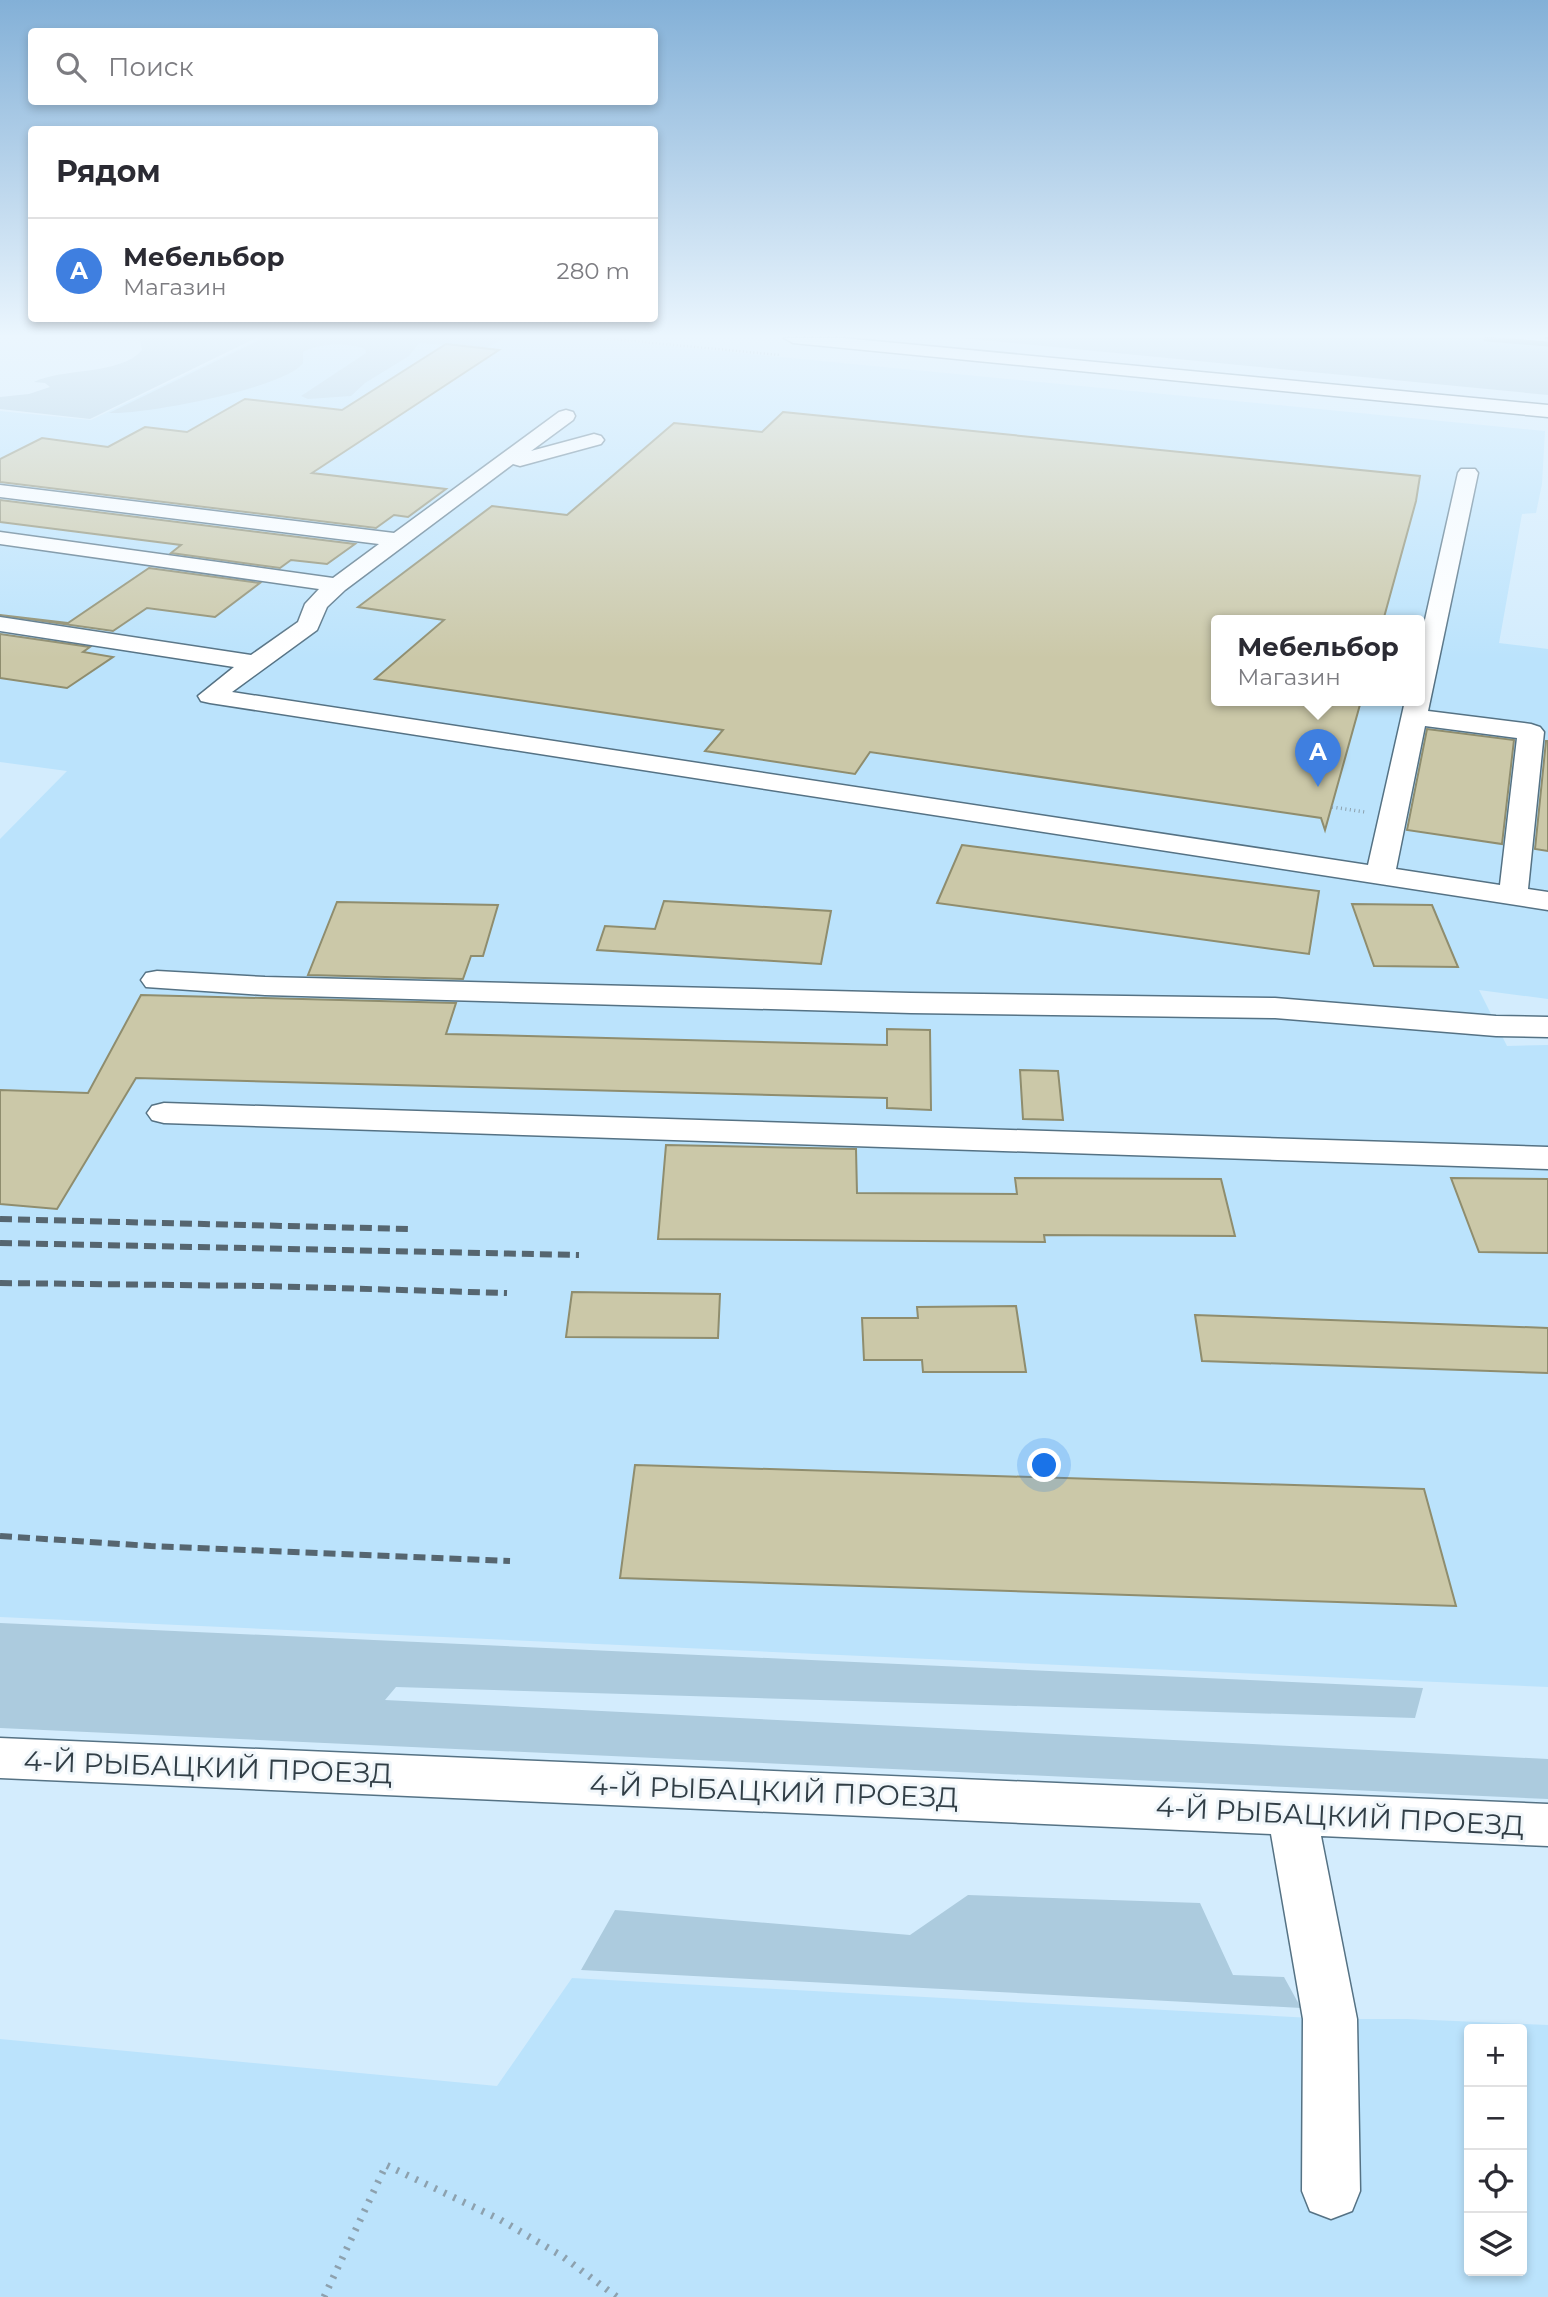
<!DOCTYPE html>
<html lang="ru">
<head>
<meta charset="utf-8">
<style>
  :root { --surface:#fff; --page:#f7f7f7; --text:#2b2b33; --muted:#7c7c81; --line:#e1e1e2; --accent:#0f766e }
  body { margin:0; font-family:Montserrat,sans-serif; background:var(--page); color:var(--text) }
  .controls { position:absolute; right:21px; bottom:21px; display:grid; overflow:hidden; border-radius:7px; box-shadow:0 4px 10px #0003 }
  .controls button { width:63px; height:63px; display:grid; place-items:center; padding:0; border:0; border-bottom:2px solid var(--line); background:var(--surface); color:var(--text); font:35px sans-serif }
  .you { position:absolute; left:1045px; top:1466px; width:24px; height:24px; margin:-18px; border:5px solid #fff; border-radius:50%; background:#1a73e8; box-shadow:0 0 0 10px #1a73e833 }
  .badge { display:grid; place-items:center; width:46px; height:46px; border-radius:50%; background:var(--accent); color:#fff; font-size:23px; font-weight:700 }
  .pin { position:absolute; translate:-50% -58px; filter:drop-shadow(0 2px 4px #0008) }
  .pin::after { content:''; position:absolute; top:37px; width:24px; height:21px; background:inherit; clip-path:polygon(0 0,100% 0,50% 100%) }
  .popup { position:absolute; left:1211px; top:615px; width:214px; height:91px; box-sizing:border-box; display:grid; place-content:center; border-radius:7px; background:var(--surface); filter:drop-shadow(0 2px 5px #0005); font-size:23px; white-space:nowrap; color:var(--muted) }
  .popup b { font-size:26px; color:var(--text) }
  .popup::after { content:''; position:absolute; left:50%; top:100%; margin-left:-14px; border:14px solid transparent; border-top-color:var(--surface) }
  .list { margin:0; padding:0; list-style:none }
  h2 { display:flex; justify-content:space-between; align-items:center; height:91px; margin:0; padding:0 28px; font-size:30px }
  h2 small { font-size:23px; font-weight:400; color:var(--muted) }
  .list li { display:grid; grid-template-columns:46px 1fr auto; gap:21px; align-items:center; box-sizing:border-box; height:105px; padding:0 28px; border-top:2px solid var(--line) }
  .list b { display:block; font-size:26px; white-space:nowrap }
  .list p { margin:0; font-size:23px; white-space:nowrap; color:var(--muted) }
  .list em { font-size:23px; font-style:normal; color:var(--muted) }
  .icon { flex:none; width:38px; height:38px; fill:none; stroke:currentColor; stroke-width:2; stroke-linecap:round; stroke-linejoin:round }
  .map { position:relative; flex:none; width:1548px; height:2297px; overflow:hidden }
  .search { position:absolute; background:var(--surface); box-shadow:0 4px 10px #0003; left:28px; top:28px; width:630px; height:77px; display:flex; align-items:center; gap:18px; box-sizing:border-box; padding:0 24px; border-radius:7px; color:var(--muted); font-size:26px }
  .panel { position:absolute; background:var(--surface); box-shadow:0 4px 10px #0003; left:28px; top:126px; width:630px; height:196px; border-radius:7px }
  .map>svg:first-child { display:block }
  .built { fill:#bbe3fc; fill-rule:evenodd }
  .green { fill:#accbde }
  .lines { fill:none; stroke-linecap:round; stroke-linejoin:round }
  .stream { stroke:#718a9a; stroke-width:5 }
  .building { fill:#cbc8a8; stroke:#8f8d6e; stroke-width:2 }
  .minor-casing { stroke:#557284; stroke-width:3 }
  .path-far2 { stroke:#8da1ae; stroke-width:2.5; stroke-dasharray:1 2.5; stroke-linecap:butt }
  .path-far1 { stroke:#8da1ae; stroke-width:3.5; stroke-dasharray:1 3.5; stroke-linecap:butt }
  .path { stroke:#8da1ae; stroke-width:7; stroke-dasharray:2.5 8; stroke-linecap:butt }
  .minor { fill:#fff; fill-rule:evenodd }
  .rail-far1 { stroke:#566670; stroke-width:2.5; stroke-dasharray:6 2.5; stroke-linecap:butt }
  .rail { stroke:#566670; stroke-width:6; stroke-dasharray:12 6; stroke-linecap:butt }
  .labels { text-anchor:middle; stroke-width:6; stroke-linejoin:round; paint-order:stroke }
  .near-street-label { font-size:28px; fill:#313e46; stroke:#f0f6fa }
</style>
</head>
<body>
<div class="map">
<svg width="1548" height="2297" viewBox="0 0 1548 2297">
  <rect width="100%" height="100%" fill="#d3ecfd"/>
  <g class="built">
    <path d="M260 338H585L1545 431 1542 484 1536 513 1522 514 1499 643 1548 649V999L1479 990 1507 1046 1548 1045V1687L0 1617V839L67 771 0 762V411L91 420ZM1216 621H1420V701H1216Z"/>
    <path d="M572 1978 1330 2019H1407L1548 2025V2297H0V2039L497 2086ZM1469 2029H1522V2271H1469Z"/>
  </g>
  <g class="green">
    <path d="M140 338H256L90 419 0 409V397L29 394 50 387 45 383 34 382C61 368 122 375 142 350Z"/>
    <path d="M264 338H505L486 348 419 343 409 356 365 383 351 396 308 399 301 396 366 353 365 349C349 342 318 343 303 352V363C286 388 143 415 109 413Z"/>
    <path d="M961 338H1496L1548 342V395Z"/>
    <path d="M0 1623 1423 1688 1415 1718 396 1687 385 1700 1548 1759V1799L0 1728Z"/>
    <path d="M968 1895 1200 1903 1233 1975 1284 1977 1301 2008 581 1970 615 1910 910 1935Z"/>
  </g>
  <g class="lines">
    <path class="stream" d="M1486 339 1548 344"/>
  </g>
  <g class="building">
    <path d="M446 344 499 350 312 473 446 489 408 517 394 515 376 528 0 482V459L42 438 108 447 145 427 187 432 245 399 342 410Z"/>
    <path d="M783 412 1420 476 1416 501 1383 621H1216V701H1361L1325 830 1321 818 870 752 855 774 705 751 723 730 375 679 444 620 358 607 492 506 567 515 674 423 762 432Z"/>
    <path d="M0 500 355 544 327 564 291 560 280 568 171 553 181 545 0 522Z"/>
    <path d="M149 568 260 583 215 617 147 608 113 631 0 615 68 623Z"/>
    <path d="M0 634 90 647 83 652 113 657 67 688 0 678Z"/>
    <path d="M1427 729 1514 740 1502 844 1407 830Z"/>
    <path d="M1546 741H1548V851L1535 849Z"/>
    <path d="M962 845 1319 891 1309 954 937 903Z"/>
    <path d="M664 901 831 911 821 964 597 950 605 926 655 929Z"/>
    <path d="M337 902 498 905 483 956H471L463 979 308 975Z"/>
    <path d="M1352 904 1432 905 1458 967 1374 966Z"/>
    <path d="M141 995 456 1003 446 1034 887 1045V1029L930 1030 931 1110 887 1108V1098L136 1078 57 1209 0 1204V1090L88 1093Z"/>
    <path d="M1020 1070 1058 1071 1063 1120 1023 1119Z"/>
    <path d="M666 1145 856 1149 857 1193 1017 1194 1015 1178 1221 1179 1235 1236 1044 1235 1045 1242 658 1239Z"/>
    <path d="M1451 1178 1548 1179V1253L1479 1252Z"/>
    <path d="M572 1292 720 1294 718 1338 566 1337Z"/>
    <path d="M1016 1306 1026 1372H923L922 1360H864L862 1318H918L917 1307Z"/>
    <path d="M1195 1315 1548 1328V1373L1202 1361Z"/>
    <path d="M635 1465 1424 1489 1456 1606 620 1578Z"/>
  </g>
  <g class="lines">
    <defs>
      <g id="minor">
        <path d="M784 338H843L1548 405V417L793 343Z"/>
        <path d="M566 410 573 412 575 416 573 420 531 451 594 434 601 436 604 440 601 444 520 466 513 464 345 590 327 607 317 630 232 692 1368 865 1405 701H1420V642L1458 473 1461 469H1475L1478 473 1428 711 1531 724 1540 727 1544 732 1528 889 1548 892V910L210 703 201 701 198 696 234 667 0 631V617L251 655 298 622 305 604 319 589 0 544V532L333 578 379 544 0 497V485L394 533 559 412ZM1425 726 1517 738 1500 885 1396 869Z"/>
        <path d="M157 971 265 977 911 993 1275 998 1496 1016 1548 1017V1037L1496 1036 1275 1018 911 1013 265 995 146 987 141 980 146 973Z"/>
        <path d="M164 1103 1548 1147V1169L164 1123 152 1120 147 1113 152 1106Z"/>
        <path d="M0 1738 1548 1804V1846L1321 1836 1357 2019 1360 2191 1352 2211 1331 2219 1310 2211 1302 2191 1303 2019 1271 1834 0 1778Z"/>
      </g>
    </defs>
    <use href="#minor" class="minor-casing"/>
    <path class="path-far2" d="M600 338 780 355"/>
    <path class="path-far1" d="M1332 807 1365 812"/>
    <path class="path" d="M324 2297 386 2165 499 2219 562 2256 617 2297"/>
    <use href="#minor" class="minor"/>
    <path class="rail-far1" d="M1545 338H1548"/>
    <g class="rail">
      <path d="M0 1219 408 1229"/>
      <path d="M0 1243 579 1255"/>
      <path d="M0 1283 263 1286 507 1293"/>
      <path d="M0 1536 151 1546 510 1561"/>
    </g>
  </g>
  <linearGradient id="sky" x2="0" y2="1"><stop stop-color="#83b0d7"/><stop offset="0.51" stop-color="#ebf6fe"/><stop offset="1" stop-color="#ebf6fe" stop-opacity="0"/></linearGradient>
  <rect width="1548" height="659" fill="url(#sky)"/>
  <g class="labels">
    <g class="near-street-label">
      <text transform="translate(208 1767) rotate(2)" y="10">4-Й РЫБАЦКИЙ ПРОЕЗД</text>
      <text transform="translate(774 1791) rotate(2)" y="10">4-Й РЫБАЦКИЙ ПРОЕЗД</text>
      <text transform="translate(1340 1816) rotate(3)" y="10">4-Й РЫБАЦКИЙ ПРОЕЗД</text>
    </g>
  </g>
</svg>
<div class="controls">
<button>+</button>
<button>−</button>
<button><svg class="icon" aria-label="locate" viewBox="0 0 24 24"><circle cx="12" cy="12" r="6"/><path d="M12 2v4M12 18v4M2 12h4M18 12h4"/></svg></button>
<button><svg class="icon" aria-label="layers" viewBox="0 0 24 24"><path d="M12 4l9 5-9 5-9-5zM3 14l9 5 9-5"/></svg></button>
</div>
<div class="you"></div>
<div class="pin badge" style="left:1318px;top:787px;background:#3f7fe0">A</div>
<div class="popup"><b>Мебельбор</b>Магазин</div>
<div class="search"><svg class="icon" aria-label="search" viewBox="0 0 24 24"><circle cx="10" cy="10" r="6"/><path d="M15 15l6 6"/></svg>Поиск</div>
<section class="panel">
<h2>Рядом<small></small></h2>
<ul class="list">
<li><span class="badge" style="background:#3f7fe0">A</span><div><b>Мебельбор</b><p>Магазин</p></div><em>280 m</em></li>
</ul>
</section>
</div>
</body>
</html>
